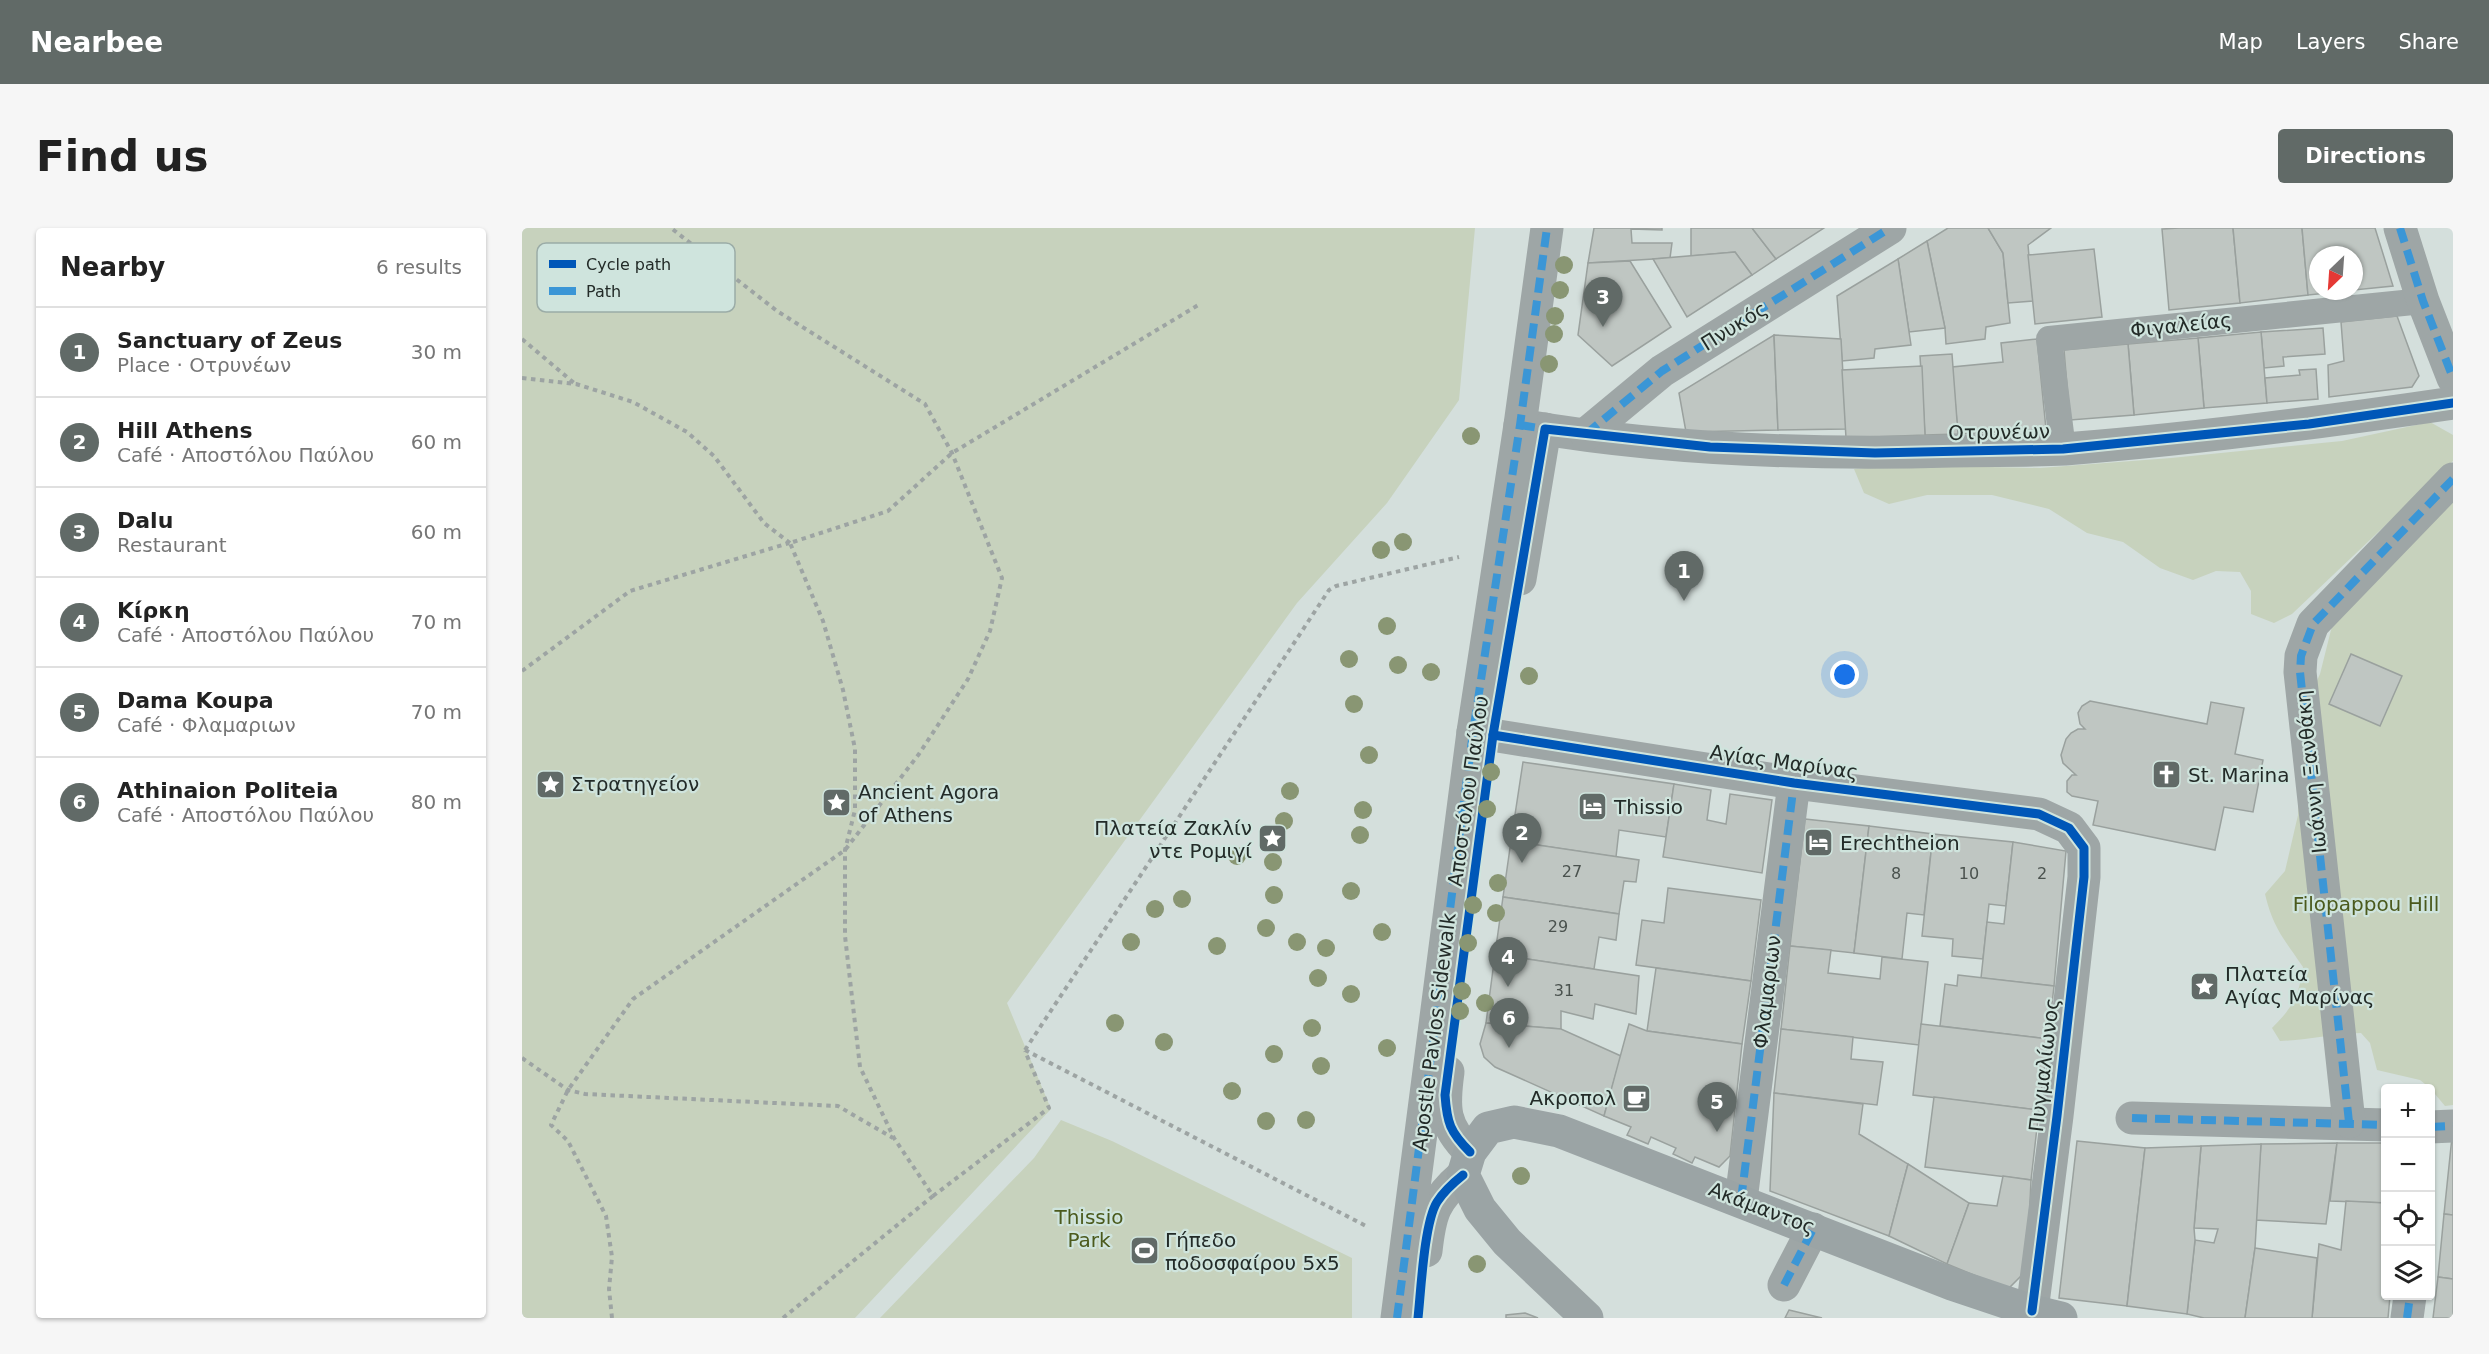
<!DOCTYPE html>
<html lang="en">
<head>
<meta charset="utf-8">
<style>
  :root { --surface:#fff; --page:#f6f6f6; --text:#222; --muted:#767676; --line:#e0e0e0; --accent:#616a67 }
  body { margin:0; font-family:"DejaVu Sans",sans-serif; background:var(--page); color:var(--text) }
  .controls { position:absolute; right:18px; bottom:18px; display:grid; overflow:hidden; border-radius:6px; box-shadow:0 2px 4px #0004 }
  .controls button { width:54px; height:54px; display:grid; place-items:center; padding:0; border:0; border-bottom:2px solid var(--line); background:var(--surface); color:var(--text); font:30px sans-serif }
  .compass { position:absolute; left:1787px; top:18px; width:54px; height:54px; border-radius:50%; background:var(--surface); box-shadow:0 2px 4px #0004; rotate:205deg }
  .you { position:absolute; left:1323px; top:447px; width:21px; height:21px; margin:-15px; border:4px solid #fff; border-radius:50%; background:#1a73e8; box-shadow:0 0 0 9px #1a73e833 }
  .badge { display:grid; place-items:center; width:39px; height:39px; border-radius:50%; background:var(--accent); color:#fff; font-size:20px; font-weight:700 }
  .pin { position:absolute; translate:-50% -50px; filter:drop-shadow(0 2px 3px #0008) }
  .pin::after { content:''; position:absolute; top:32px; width:21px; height:18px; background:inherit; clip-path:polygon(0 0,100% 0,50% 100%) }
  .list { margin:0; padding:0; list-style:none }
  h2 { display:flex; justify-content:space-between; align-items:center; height:78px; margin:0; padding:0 24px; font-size:26px }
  h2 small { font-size:20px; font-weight:400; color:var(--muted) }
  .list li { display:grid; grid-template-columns:39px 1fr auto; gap:18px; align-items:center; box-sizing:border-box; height:90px; padding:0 24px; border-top:2px solid var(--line) }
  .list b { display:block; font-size:22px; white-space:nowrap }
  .list p { margin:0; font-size:20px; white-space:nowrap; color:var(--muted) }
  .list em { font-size:20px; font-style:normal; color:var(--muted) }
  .icon { flex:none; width:33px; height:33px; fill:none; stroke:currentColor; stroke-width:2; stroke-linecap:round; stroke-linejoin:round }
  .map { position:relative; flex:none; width:1931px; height:1090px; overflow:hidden; border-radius:6px }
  header { display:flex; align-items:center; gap:36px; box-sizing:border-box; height:84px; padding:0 30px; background:var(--accent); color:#fff }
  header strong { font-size:28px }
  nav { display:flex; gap:33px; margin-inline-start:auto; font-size:21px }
  .intro { display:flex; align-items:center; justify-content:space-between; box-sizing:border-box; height:144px; padding:0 36px }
  h1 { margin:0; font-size:42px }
  .button { padding:15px 27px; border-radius:6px; background:var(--accent); color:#fff; font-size:21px; font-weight:700 }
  main { display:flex; gap:36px; padding:0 36px }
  aside { flex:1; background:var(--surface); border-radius:6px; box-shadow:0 2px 4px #0004 }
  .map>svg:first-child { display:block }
  .green { fill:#c7d2bd }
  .building { fill:#bfc6c2; stroke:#9aa19e; stroke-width:1.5 }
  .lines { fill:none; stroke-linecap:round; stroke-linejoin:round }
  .path { stroke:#9da4a3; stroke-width:4; stroke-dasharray:4.5 4.5; stroke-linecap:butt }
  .lane { stroke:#9ea6a6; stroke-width:26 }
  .street { stroke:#9ea6a6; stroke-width:33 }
  .secondary { stroke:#9ba4a5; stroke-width:33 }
  .quiet { stroke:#3b96d6; stroke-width:8; stroke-dasharray:15 8; stroke-linecap:butt }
  .cycleway-casing { stroke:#cfe4dd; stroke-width:13 }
  .cycleway { stroke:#0057b8; stroke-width:9 }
  .tree { fill:#899673 }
  .labels { text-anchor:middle; stroke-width:4.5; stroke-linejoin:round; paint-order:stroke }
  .number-label { font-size:16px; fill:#4a524e }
  .street-label { font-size:20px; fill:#232b28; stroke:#cfe4dd }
  .poi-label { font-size:20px; fill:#232b28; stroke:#cfe4dd; text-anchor:start }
  .park-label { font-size:20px; fill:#4b5a1d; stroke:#cfe4dd }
  .key { fill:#cfe4dd; stroke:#9baca7; stroke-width:1.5 }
  .key-label { font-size:16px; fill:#232b28 }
</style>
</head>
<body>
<header>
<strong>Nearbee</strong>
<nav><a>Map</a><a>Layers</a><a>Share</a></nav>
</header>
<div class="intro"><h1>Find us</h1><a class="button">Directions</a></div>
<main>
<aside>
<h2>Nearby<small>6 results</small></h2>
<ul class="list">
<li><span class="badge">1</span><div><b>Sanctuary of Zeus</b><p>Place · Οτρυνέων</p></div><em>30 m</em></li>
<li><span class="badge">2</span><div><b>Hill Athens</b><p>Café · Αποστόλου Παύλου</p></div><em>60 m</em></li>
<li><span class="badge">3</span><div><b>Dalu</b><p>Restaurant</p></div><em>60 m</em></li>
<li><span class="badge">4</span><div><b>Κίρκη</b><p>Café · Αποστόλου Παύλου</p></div><em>70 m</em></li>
<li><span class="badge">5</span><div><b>Dama Koupa</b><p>Café · Φλαμαριων</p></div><em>70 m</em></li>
<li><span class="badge">6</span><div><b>Athinaion Politeia</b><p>Café · Αποστόλου Παύλου</p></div><em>80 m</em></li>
</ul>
</aside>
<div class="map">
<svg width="1931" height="1090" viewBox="0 0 1931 1090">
  <rect width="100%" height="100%" fill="#d4dfdc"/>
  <g class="green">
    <path d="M0 0H953L937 172 865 275 775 375 485 775 529 881 333 1090H0Z"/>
    <path d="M1908 194 1931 207V233L1770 386 1752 395 1729 386V363L1718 344 1694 343 1671 352 1638 340 1601 314 1565 305 1527 281 1470 267H1405L1367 276 1342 265 1332 241 1374 237 1518 240 1649 230 1820 213Z"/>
    <path d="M1931 271V877L1923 878 1908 860 1898 852 1855 842 1848 815 1839 805C1811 806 1786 812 1758 813L1750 800C1771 779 1777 768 1781 739 1762 711 1751 700 1743 666L1763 643 1776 587 1777 492 1798 446 1810 398Z"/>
    <path d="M539 892 590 913 830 1030V1090H358L512 930Z"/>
  </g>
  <g class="building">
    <path d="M1072 0H1140V2L1109 1 1110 15H1150L1148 30 1066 35Z"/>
    <path d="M1169 0H1230L1254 31 1230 47 1213 24 1169 28Z"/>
    <path d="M1230 0H1302L1254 31Z"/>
    <path d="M1426 0H1466L1481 25 1488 95 1464 99 1463 111 1424 116 1423 100 1405 13Z"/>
    <path d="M1466 0H1529L1506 17 1511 73 1486 75 1481 25Z"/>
    <path d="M1657 0H1711L1718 75 1647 82 1640 1Z"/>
    <path d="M1711 0H1780L1786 67 1718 75Z"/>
    <path d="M1780 0H1853L1871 58 1832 62V27H1796V63H1826L1786 67Z"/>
    <path d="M1405 13 1423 100 1387 104 1376 31Z"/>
    <path d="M1572 21 1580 89 1513 96 1506 27Z"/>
    <path d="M1213 24 1230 47 1165 89 1131 31Z"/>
    <path d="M1376 31 1389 117 1353 121 1352 130 1320 133 1315 68Z"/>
    <path d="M1108 33 1149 99 1090 138 1056 107 1066 35Z"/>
    <path d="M1875 88 1897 148 1890 159 1807 169 1806 137 1822 133 1819 94Z"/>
    <path d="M1801 100 1803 126 1761 129 1762 138 1742 140 1739 104Z"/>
    <path d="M1739 104 1745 175 1682 180 1676 110Z"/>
    <path d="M1252 107 1256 202 1164 204 1157 165Z"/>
    <path d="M1252 107 1319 111 1324 201 1256 202Z"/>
    <path d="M1676 110 1682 180 1612 187 1606 116Z"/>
    <path d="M1515 111 1524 201 1436 206 1430 139 1481 134 1479 115Z"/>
    <path d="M1606 116 1612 187 1548 192 1542 122Z"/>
    <path d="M1430 126 1436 206 1403 207 1398 128Z"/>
    <path d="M1400 138 1403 207 1324 210 1320 142Z"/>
    <path d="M1794 141 1796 171 1745 175 1743 150 1778 147 1777 142Z"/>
    <path d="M1829 426 1880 448 1858 498 1807 476Z"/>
    <path d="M1568 473 1685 496 1689 474 1722 480 1713 526 1741 532 1731 584 1702 579 1693 622 1571 597 1576 573 1550 568 1545 564V553L1550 547H1554L1541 535 1539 527 1544 511 1549 505 1556 501H1563L1558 496 1556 485 1560 478Z"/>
    <path d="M1001 534 1152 556 1144 609 1097 602 1094 629 989 613Z"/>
    <path d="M1152 556 1189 562 1185 592 1204 596 1208 566 1250 572 1240 645 1141 629Z"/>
    <path d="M1283 591 1347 598 1332 725 1268 718Z"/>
    <path d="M1347 598 1411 606 1402 687 1385 685 1380 731 1332 725Z"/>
    <path d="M1411 606 1491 614 1484 678 1467 676 1461 731 1430 728 1431 711 1400 708Z"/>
    <path d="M989 613 1117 632 1114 654 1102 653 1097 686 981 669Z"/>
    <path d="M1491 614 1544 623 1532 758 1459 750 1465 694 1482 696Z"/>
    <path d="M1146 660 1239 672 1229 753 1114 737 1120 692 1142 695Z"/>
    <path d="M981 669 1097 686 1094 712 1077 709 1072 741 973 726Z"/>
    <path d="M1268 718 1309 722 1306 745 1358 751 1360 729 1406 734 1397 817 1259 801Z"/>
    <path d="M973 726 1117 748 1114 786 1073 776 1071 791 1039 783V801L964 795Z"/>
    <path d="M1134 740 1229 753 1220 816 1125 803Z"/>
    <path d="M1436 747 1532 758 1526 811 1418 798 1423 756 1435 758Z"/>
    <path d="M964 795 1039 801 1099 828 1082 888 973 839 962 829 958 816Z"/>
    <path d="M1107 796 1125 803 1220 816 1208 928 1197 939 1173 929 1170 935 1151 926 1154 920 1129 909 1126 916 1105 907 1109 899 1082 888Z"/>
    <path d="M1399 796 1526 811 1517 882 1391 867Z"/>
    <path d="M1259 801 1331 809 1329 831 1361 834 1355 877 1252 865Z"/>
    <path d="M1252 865 1341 876 1337 906 1386 936 1367 1008 1248 963Z"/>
    <path d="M1412 869 1517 882 1509 952 1403 939Z"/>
    <path d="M1930 909H1931V987L1922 986Z"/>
    <path d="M1555 913 1623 920 1605 1078 1537 1070Z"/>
    <path d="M1815 915 1804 996 1733 992 1739 916Z"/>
    <path d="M1815 915H1864V975L1808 973Z"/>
    <path d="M1739 916 1733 1020 1723 1090H1682L1665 1086 1673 1012 1692 1015 1696 1001 1672 1000 1679 918Z"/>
    <path d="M1679 918 1672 1000 1673 1012 1665 1086 1605 1078 1623 920Z"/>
    <path d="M1386 936 1447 975 1425 1036 1367 1008Z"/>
    <path d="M1481 948 1509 952 1505 1042 1486 1061 1425 1036 1447 975 1475 978Z"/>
    <path d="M1824 973 1864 975V1068H1868L1866 1090H1790L1797 1016 1819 1022Z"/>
    <path d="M1922 986 1931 987V1051L1916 1049Z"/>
    <path d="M1733 1020 1795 1030 1790 1090H1723Z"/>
    <path d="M1916 1049 1931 1051V1090H1911Z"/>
    <path d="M1267 1082 1300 1090H1263Z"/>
    <path d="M1003 1085 1016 1090H984V1087Z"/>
  </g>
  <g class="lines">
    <g class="path">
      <path d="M0 111 52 155"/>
      <path d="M0 150 54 156 111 174 165 204 192 228 242 295 268 315"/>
      <path d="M0 443 108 363 267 315"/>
      <path d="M503 822 807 362 814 358 937 329"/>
      <path d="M503 822 846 999"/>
      <path d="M0 830 46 862 63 866 316 878 371 910"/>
      <path d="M411 968 527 880 503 823"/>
      <path d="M90 1090 87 1061 90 1029 84 988 46 913 29 897 46 862 111 771 323 622 397 526 446 451 468 403 480 350 430 225 403 176 255 83 149 0"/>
      <path d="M261 1090 411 968 372 910 338 839 323 708V622L333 582V521L321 462 301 393 268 315 366 283 430 225 678 76"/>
    </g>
    <path class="lane" d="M1541 221 1527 111 1901 73"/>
    <g class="street">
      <path d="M1878 0 1901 73 1931 150"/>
      <path d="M998 197C1140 222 1286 227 1430 223 1467 222 1505 223 1543 221 1673 211 1802 194 1931 175"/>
      <path d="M1064 206 1140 143 1368 0"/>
      <path d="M998 351 1023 201"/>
      <path d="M951 504 1272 555 1517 586 1547 600 1562 620V649L1535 888 1510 1083"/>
      <path d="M926 844C921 880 921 898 948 924"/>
      <path d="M1610 890 1864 897"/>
      <path d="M1827 894 1778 444 1779 428 1791 396 1931 251"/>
      <path d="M1908 899 1931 898"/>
      <path d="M1219 972 1272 555"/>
      <path d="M904 1023C908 986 912 972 941 947"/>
      <path d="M1262 1057 1291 1001"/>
      <path d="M875 1090 951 504 998 197 1025 0"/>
      <path d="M1885 1090 1888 1068"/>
    </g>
    <path class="secondary" d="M1065 1090 985 1014 958 981 941 947 948 924 966 900 992 894 1037 903 1430 1056 1510 1083 1539 1090"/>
    <g class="quiet">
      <path d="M1878 0 1901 73 1931 150"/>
      <path d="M998 197 1029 202"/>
      <path d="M1064 206 1140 143 1368 0"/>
      <path d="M1610 890 1864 897"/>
      <path d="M1827 894 1778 444 1779 428 1791 396 1931 251"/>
      <path d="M1908 899 1931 898"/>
      <path d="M1219 972 1272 555"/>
      <path d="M1262 1057 1291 1001"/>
      <path d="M875 1090 951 504 998 197 1025 0"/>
      <path d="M1885 1090 1888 1068"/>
    </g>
    <defs>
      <g id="cycleway">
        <path d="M971 507 1272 555 1517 586 1547 600 1562 620V649L1535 888 1510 1083"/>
        <path d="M948 924C928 904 925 895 923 867L971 507 1023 201 1188 219 1353 225 1541 221 1787 196 1931 175"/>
        <path d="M896 1090C899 1063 902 995 915 974 922 963 931 955 941 947"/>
      </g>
    </defs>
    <use href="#cycleway" class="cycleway-casing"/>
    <use href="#cycleway" class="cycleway"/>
  </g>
  <g class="tree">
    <circle cx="1042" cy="37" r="9"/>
    <circle cx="1038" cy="62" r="9"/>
    <circle cx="1033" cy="88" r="9"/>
    <circle cx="1032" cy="106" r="9"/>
    <circle cx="1027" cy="136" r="9"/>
    <circle cx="949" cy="208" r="9"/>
    <circle cx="881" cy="314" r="9"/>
    <circle cx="859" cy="322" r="9"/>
    <circle cx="865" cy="398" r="9"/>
    <circle cx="827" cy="431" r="9"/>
    <circle cx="876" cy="437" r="9"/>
    <circle cx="909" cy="444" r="9"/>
    <circle cx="1007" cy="448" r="9"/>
    <circle cx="832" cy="476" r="9"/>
    <circle cx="847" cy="527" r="9"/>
    <circle cx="969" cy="544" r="9"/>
    <circle cx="768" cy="563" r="9"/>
    <circle cx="965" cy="581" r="9"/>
    <circle cx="841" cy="582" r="9"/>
    <circle cx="762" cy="593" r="9"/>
    <circle cx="838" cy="607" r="9"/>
    <circle cx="715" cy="628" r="9"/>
    <circle cx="751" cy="634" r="9"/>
    <circle cx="976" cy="655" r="9"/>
    <circle cx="829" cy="663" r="9"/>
    <circle cx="752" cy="667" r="9"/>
    <circle cx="660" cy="671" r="9"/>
    <circle cx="951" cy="677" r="9"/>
    <circle cx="633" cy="681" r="9"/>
    <circle cx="974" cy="685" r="9"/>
    <circle cx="744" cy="700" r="9"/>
    <circle cx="860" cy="704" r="9"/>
    <circle cx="609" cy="714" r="9"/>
    <circle cx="775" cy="714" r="9"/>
    <circle cx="946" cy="715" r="9"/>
    <circle cx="695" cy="718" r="9"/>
    <circle cx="804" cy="720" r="9"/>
    <circle cx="796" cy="750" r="9"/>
    <circle cx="940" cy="763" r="9"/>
    <circle cx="829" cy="766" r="9"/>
    <circle cx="963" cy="775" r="9"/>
    <circle cx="938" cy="783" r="9"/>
    <circle cx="593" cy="795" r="9"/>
    <circle cx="790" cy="800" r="9"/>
    <circle cx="642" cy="814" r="9"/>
    <circle cx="865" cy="820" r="9"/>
    <circle cx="752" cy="826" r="9"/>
    <circle cx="799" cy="838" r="9"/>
    <circle cx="710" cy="863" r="9"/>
    <circle cx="784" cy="892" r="9"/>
    <circle cx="744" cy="893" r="9"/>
    <circle cx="999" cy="948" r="9"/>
    <circle cx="955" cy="1036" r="9"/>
  </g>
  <defs>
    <symbol id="church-square" viewBox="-11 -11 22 22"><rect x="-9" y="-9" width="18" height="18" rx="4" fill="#616a67" stroke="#cfe4dd"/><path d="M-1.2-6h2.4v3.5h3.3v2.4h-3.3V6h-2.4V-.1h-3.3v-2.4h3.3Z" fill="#fff"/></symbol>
    <symbol id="sight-square" viewBox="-11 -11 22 22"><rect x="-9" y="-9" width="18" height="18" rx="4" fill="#616a67" stroke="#cfe4dd"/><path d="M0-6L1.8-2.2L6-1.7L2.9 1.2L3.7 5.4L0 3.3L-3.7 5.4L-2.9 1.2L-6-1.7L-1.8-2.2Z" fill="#fff"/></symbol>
    <symbol id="hotel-square" viewBox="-11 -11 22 22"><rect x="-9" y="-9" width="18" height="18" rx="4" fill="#616a67" stroke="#cfe4dd"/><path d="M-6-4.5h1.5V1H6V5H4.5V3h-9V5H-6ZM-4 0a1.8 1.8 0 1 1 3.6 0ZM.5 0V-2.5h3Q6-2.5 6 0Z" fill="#fff"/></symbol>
    <symbol id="cafe-square" viewBox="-11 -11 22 22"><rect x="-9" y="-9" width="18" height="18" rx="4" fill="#616a67" stroke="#cfe4dd"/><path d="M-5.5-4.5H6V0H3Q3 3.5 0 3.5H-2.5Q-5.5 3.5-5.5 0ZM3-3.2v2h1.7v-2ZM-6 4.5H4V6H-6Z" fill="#fff"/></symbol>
    <symbol id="stadium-square" viewBox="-11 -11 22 22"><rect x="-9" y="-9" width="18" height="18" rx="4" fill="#616a67" stroke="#cfe4dd"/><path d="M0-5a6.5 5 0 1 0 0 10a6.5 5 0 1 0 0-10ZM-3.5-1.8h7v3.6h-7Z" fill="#fff"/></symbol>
  </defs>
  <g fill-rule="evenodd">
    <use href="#church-square" x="1628" y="530" width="33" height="33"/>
    <use href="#sight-square" x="12" y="540" width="33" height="33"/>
    <use href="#sight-square" x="298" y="558" width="33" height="33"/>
    <use href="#hotel-square" x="1054" y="562" width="33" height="33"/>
    <use href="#sight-square" x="734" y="594" width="33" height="33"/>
    <use href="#hotel-square" x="1280" y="598" width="33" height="33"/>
    <use href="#sight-square" x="1666" y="742" width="33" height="33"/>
    <use href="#cafe-square" x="1098" y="854" width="33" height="33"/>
    <use href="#stadium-square" x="606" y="1006" width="33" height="33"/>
  </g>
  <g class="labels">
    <g class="number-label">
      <text x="1050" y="649">27</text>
      <text x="1374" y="651">8</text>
      <text x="1447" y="651">10</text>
      <text x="1520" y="651">2</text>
      <text x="1036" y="704">29</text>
      <text x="1042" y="768">31</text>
    </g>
    <g class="street-label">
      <text transform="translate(1659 97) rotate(-6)" y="7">Φιγαλείας</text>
      <text transform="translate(1212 98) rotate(-32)" y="7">Πνυκός</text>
      <text transform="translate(1477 204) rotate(-1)" y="7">Οτρυνέων</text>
      <text transform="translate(1262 534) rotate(8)" y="7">Αγίας Μαρίνας</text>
      <text transform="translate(1789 544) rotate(-96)" y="7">Ιωάννη Ξανθάκη</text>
      <text transform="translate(946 563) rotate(-82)" y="7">Αποστόλου Παύλου</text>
      <text transform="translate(1245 764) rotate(-83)" y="7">Φλαμαριων</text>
      <text transform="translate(912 804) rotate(-83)" y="7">Apostle Pavlos Sidewalk</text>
      <text transform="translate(1522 837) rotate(-83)" y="7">Πυγμαλίωνος</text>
      <text transform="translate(1240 980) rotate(21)" y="7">Ακάμαντος</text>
    </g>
    <g class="poi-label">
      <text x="1666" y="554">St. Marina</text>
      <text x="49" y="563">Στρατηγείον</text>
      <text x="336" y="571">Ancient Agora<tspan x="336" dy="23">of Athens</tspan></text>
      <text x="1092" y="586">Thissio</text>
      <text x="730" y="607" text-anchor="end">Πλατεία Ζακλίν<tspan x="730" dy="23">ντε Ρομιγί</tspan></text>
      <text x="1318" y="622">Erechtheion</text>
      <text x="1703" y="753">Πλατεία<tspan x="1703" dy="23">Αγίας Μαρίνας</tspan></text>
      <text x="1094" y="877" text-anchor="end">Ακροπολ</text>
      <text x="643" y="1019">Γήπεδο<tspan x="643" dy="23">ποδοσφαίρου 5x5</tspan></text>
    </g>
    <g class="park-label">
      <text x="1844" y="683">Filopappou Hill</text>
      <text x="567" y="996">Thissio<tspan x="567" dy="23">Park</tspan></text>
    </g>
  </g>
  <rect x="15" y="15" width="198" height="69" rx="9" class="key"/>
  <rect x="27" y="32" width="27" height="8" fill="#0057b8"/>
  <rect x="27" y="59" width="27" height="8" fill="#3b96d6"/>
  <g class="key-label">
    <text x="64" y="42">Cycle path</text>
    <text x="64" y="69">Path</text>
  </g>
</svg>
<div class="controls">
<button>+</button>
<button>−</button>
<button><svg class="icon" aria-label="locate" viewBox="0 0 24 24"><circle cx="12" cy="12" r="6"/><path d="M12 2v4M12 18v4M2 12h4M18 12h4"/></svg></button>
<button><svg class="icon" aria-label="layers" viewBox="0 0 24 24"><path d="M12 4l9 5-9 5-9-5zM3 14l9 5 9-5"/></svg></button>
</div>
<svg class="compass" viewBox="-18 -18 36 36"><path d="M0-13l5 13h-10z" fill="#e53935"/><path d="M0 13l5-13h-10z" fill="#767676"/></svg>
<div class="you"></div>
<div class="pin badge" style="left:1162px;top:373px">1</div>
<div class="pin badge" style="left:1000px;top:635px">2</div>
<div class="pin badge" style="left:1081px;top:99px">3</div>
<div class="pin badge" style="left:986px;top:759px">4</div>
<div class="pin badge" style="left:1195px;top:904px">5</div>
<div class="pin badge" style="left:987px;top:820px">6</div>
</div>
</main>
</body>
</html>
